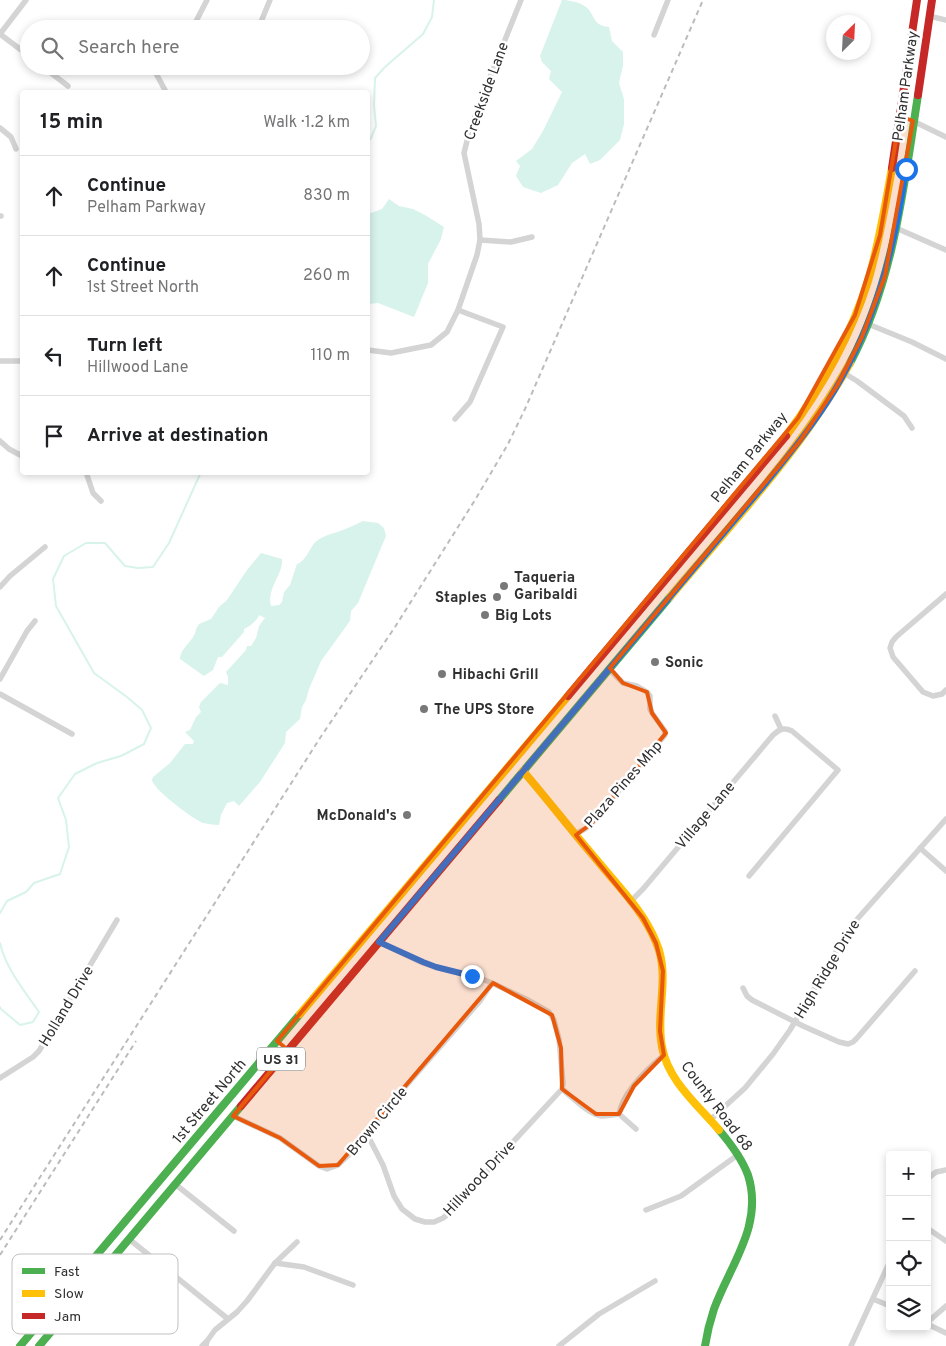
<!DOCTYPE html>
<html lang="en">
<head>
<meta charset="utf-8">
<style>
  :root { --surface:#fff; --page:#f6f6f6; --text:#202124; --muted:#757577; --line:#e0e0e0 }
  body { margin:0; font-family:Overpass,sans-serif; background:var(--page); color:var(--text) }
  .controls { position:absolute; right:15px; bottom:15px; display:grid; overflow:hidden; border-radius:5px; box-shadow:0 2px 8px #0003 }
  .controls button { width:45px; height:45px; display:grid; place-items:center; padding:0; border:0; border-bottom:1px solid var(--line); background:var(--surface); color:var(--text); font:25px sans-serif }
  .compass { position:absolute; left:826px; top:15px; width:45px; height:45px; border-radius:50%; background:var(--surface); box-shadow:0 2px 8px #0003; rotate:24deg }
  .stop { position:absolute; width:15px; height:15px; margin:-11px; border:4px solid #1a73e8; border-radius:50%; background:#fff }
  .stop.end { background:#1a73e8; border-color:#fff; box-shadow:0 1px 5px #0008 }
  .list { margin:0; padding:0; list-style:none }
  h2 { display:flex; justify-content:space-between; align-items:center; height:65px; margin:0; padding:0 20px; font-size:21px }
  h2 small { font-size:16px; font-weight:400; color:var(--muted) }
  .list li { display:grid; grid-template-columns:32px 1fr auto; gap:15px; align-items:center; box-sizing:border-box; height:80px; padding:0 20px; border-top:1px solid var(--line) }
  .list b { display:block; font-size:19px; white-space:nowrap }
  .list p { margin:0; font-size:16px; white-space:nowrap; color:var(--muted) }
  .list em { font-size:16px; font-style:normal; color:var(--muted) }
  .icon { flex:none; width:28px; height:28px; fill:none; stroke:currentColor; stroke-width:2; stroke-linecap:round; stroke-linejoin:round }
  .map { position:relative; flex:none; width:946px; height:1346px; overflow:hidden }
  .search { position:absolute; background:var(--surface); box-shadow:0 2px 8px #0003; left:20px; top:20px; width:350px; height:55px; display:flex; align-items:center; gap:12px; box-sizing:border-box; padding:0 18px; border-radius:28px; color:var(--muted); font-size:19px }
  .panel { position:absolute; background:var(--surface); box-shadow:0 2px 8px #0003; left:20px; top:90px; width:350px; height:385px; border-radius:5px }
  .map>svg:first-child { display:block }
  .water { fill:#d8f3eb }
  .lines { fill:none; stroke-linecap:round; stroke-linejoin:round }
  .stream { stroke:#d8f3eb; stroke-width:2 }
  .street { stroke:#d4d4d4; stroke-width:5.5 }
  .fast { stroke:#4caf50; stroke-width:8 }
  .slow { stroke:#ffc107; stroke-width:8 }
  .jam { stroke:#c62828; stroke-width:8 }
  .rail { stroke:#bcbcbc; stroke-width:2; stroke-dasharray:5 4; stroke-linecap:butt }
  .route { stroke:#1a73e8; stroke-width:6 }
  .marked { fill:#e8590c; fill-opacity:0.2; stroke:#e8590c; stroke-width:4; stroke-linejoin:round }
  .poi-dot { fill:#787878; stroke:#fff; stroke-width:2 }
  .labels { text-anchor:middle; stroke-width:5; stroke-linejoin:round; paint-order:stroke }
  .shield { fill:#fff; stroke:#6e6e6e; stroke-width:1 }
  .shield-label { font-size:14px; font-weight:bold; fill:#303030 }
  .street-label { font-size:15px; fill:#303030; stroke:#fff }
  .poi-label { font-size:15px; font-weight:bold; fill:#303030; stroke:#fff; text-anchor:start }
  .key { fill:#fff; stroke:#c1c1c1; stroke-width:1 }
  .key-label { font-size:14px; fill:#303030 }
</style>
</head>
<body>
<div class="map">
<svg width="946" height="1346" viewBox="0 0 946 1346">
  <rect width="100%" height="100%" fill="#fff"/>
  <g class="water">
    <path d="M562 0C570 0 579 2 586 7 596 15 591 25 609 27L612 41 623 52V66L619 83 624 99V124L620 140 600 160 590 164 585 154 572 163 558 185 541 193 523 187 516 176 520 166 516 161 532 149 543 131 562 92 549 79 551 71 542 62 540 56Z"/>
    <path d="M389 199 399 206 413 209 425 215 444 227 441 239 428 264V283L414 317 378 303 368 304V214L382 209Z"/>
    <path d="M363 521 378 523 384 528 386 536 358 603 351 611 350 621 321 661 309 689 306 700 302 707 300 719 286 732 285 743 260 782 239 806 234 801 227 803 221 815 219 825C214 825 209 824 203 823 193 819 160 794 154 784 151 780 152 781 153 777L170 763 185 744H193L194 741 185 732 190 730 196 717 201 712 199 707 201 702 220 683 228 685V677L226 672 246 650 247 646H251L256 638 259 626 265 618 259 615C257 621 249 627 244 629V632L222 657H218L213 670 204 676 180 659C181 646 195 641 196 629L199 624 211 619 219 607 227 600 247 570 261 553 282 559C284 573 266 589 271 606L279 605 282 602 284 592 290 585 297 564C308 560 309 546 318 540 325 535 332 534 340 531 348 528 355 525 363 521Z"/>
  </g>
  <g class="lines">
    <g class="stream">
      <path d="M368 142 371 138 376 126 374 106 375 78 385 67 423 34 432 17 434 0"/>
      <path d="M0 913 7 901 26 892 34 883 60 874 69 847 66 820 58 798 75 774 97 763 121 756 144 744 151 728 142 710 127 697 94 673 56 606 53 579 64 556 86 543H105L125 566 138 568 153 567 169 543 201 472"/>
      <path d="M0 943C6 969 24 990 39 1012L33 1022 20 1025 1 1009 0 1007"/>
    </g>
    <g class="street">
      <path d="M929 16 946 20"/>
      <path d="M192 29 207 0"/>
      <path d="M258 29 270 0"/>
      <path d="M0 34 26 0"/>
      <path d="M0 34 29 56"/>
      <path d="M654 35 668 0"/>
      <path d="M42 66 68 86"/>
      <path d="M152 66 166 92"/>
      <path d="M913 121 946 137"/>
      <path d="M0 128 11 137 16 149"/>
      <path d="M0 216H1"/>
      <path d="M896 228 946 250"/>
      <path d="M480 240 511 242 532 237"/>
      <path d="M868 324 912 342 946 359"/>
      <path d="M368 350 391 353 431 345 447 332 458 310 477 255 480 240 479 224 464 153 469 133 480 102 521 0"/>
      <path d="M0 361H22"/>
      <path d="M844 373 857 381 904 416 912 428"/>
      <path d="M455 419 470 402 503 327 458 310"/>
      <path d="M0 441 9 449 22 456"/>
      <path d="M86 472 93 493 101 501"/>
      <path d="M0 587 10 576 45 547"/>
      <path d="M946 594 896 637 892 642 890 648 893 657 923 692 933 696 942 694 946 690"/>
      <path d="M0 679 27 631 35 621"/>
      <path d="M0 694 72 734"/>
      <path d="M775 716 781 729"/>
      <path d="M575 834 585 829 591 824 665 735V731L652 713 650 709V696L647 692 637 686 623 683 609 669"/>
      <path d="M920 848 946 871"/>
      <path d="M630 902 643 889 773 735C780 729 784 727 792 731L838 770 749 876"/>
      <path d="M379 942 423 963 436 967 482 979 492 983 526 999 549 1012 554 1020 559 1039 563 1083 562 1089"/>
      <path d="M743 988 747 996 752 1000 803 1026 839 1042 848 1044 853 1042 857 1038 915 971"/>
      <path d="M0 1078 33 1057 39 1051 117 920"/>
      <path d="M562 1089C572 1097 589 1115 602 1116 608 1116 613 1115 619 1114"/>
      <path d="M619 1114C623 1092 647 1069 664 1055"/>
      <path d="M619 1114 636 1129"/>
      <path d="M233 1116 280 1138 319 1166 327 1169 338 1165 356 1148 398 1095 480 1001 492 983"/>
      <path d="M710 1120 745 1088 773 1054 790 1030 852 925 946 819"/>
      <path d="M367 1134 383 1165 394 1196 402 1209 415 1219 425 1222H434L443 1218 448 1214 465 1197 501 1155 562 1089"/>
      <path d="M927 1179 936 1172 946 1170"/>
      <path d="M175 1184 234 1231"/>
      <path d="M646 1210 681 1196 739 1154"/>
      <path d="M927 1228 946 1241"/>
      <path d="M129 1239 228 1319"/>
      <path d="M275 1263 304 1267 353 1285"/>
      <path d="M873 1299 890 1306"/>
      <path d="M927 1324 946 1333"/>
      <path d="M928 1324 930 1320 946 1306"/>
      <path d="M207 1341 215 1330 237 1312 247 1301 275 1263 297 1242"/>
      <path d="M202 1346 207 1341 206 1346"/>
      <path d="M559 1346 599 1314 655 1281"/>
      <path d="M851 1346 890 1261"/>
    </g>
    <g class="fast">
      <path d="M850 363C894 281 904 185 918 95"/>
      <path d="M499 800 670 597"/>
      <path d="M20 1346 300 1014"/>
      <path d="M39 1346 241 1106"/>
      <path d="M705 1346C707 1333 710 1321 714 1309 730 1265 764 1225 748 1175 742 1159 731 1144 719 1130"/>
    </g>
    <g class="slow">
      <path d="M786 436C821 389 850 338 868 281 879 244 885 206 892 168"/>
      <path d="M670 597C732 523 803 448 850 363"/>
      <path d="M523 771C548 800 571 830 596 859 617 885 643 910 656 942 671 976 655 1012 662 1047 668 1081 698 1105 719 1130"/>
      <path d="M300 1014 568 696"/>
    </g>
    <g class="jam">
      <path d="M918 95 932 0"/>
      <path d="M892 168 917 0"/>
      <path d="M568 696 786 436"/>
      <path d="M241 1106 499 800"/>
    </g>
    <g class="rail">
      <path d="M0 1240 320 738 395 627 475 500 508 444 525 409 703 0"/>
      <path d="M0 1255 136 1041"/>
    </g>
  </g>
  <g class="lines">
    <path class="route" d="M472 976 436 967 423 962 379 942 766 483C787 457 808 432 826 404 873 332 894 253 906 169"/>
  </g>
  <path class="marked" d="M900 116 913 121 885 276 862 337 837 386 800 441 610 668 623 683 647 692 652 713 666 733 591 824 576 835 643 918 656 943 663 971 660 1031 664 1055 634 1086 619 1114H596L562 1089 561 1048 552 1015 493 983 338 1165 319 1166 280 1138 233 1116 288 1050 277 1041 798 418 855 315 880 235Z"/>
  <g class="poi-dot">
    <circle cx="504" cy="586" r="5"/>
    <circle cx="497" cy="597" r="5"/>
    <circle cx="485" cy="615" r="5"/>
    <circle cx="655" cy="662" r="5"/>
    <circle cx="442" cy="674" r="5"/>
    <circle cx="424" cy="709" r="5"/>
    <circle cx="407" cy="815" r="5"/>
  </g>
  <g class="labels">
    <rect class="shield" x="257" y="1047.5" width="48" height="23" rx="4"/>
    <g class="shield-label">
      <text x="281" y="1064">US 31</text>
    </g>
    <g class="street-label">
      <text transform="translate(905 86) rotate(-82)" y="5">Pelham Parkway</text>
      <text transform="translate(486 91) rotate(-70)" y="5">Creekside Lane</text>
      <text transform="translate(749 457) rotate(-51)" y="5">Pelham Parkway</text>
      <text transform="translate(623 784) rotate(-49)" y="5">Plaza Pines Mhp</text>
      <text transform="translate(705 815) rotate(-50)" y="5">Village Lane</text>
      <text transform="translate(827 969) rotate(-59)" y="5">High Ridge Drive</text>
      <text transform="translate(66 1006) rotate(-59)" y="5">Holland Drive</text>
      <text transform="translate(209 1101) rotate(-50)" y="5">1st Street North</text>
      <text transform="translate(717 1106) rotate(53)" y="5">County Road 68</text>
      <text transform="translate(377 1121) rotate(-50)" y="5">Brown Circle</text>
      <text transform="translate(479 1178) rotate(-47)" y="5">Hillwood Drive</text>
    </g>
    <g class="poi-label">
      <text x="514" y="582">Taqueria<tspan x="514" dy="17">Garibaldi</tspan></text>
      <text x="487" y="602" text-anchor="end">Staples</text>
      <text x="495" y="620">Big Lots</text>
      <text x="665" y="667">Sonic</text>
      <text x="452" y="679">Hibachi Grill</text>
      <text x="434" y="714">The UPS Store</text>
      <text x="397" y="820" text-anchor="end">McDonald's</text>
    </g>
  </g>
  <rect x="12" y="1254" width="166" height="80" rx="8" class="key"/>
  <rect x="22" y="1268" width="23" height="6" fill="#4caf50"/>
  <rect x="22" y="1290" width="23" height="7" fill="#ffc107"/>
  <rect x="22" y="1313" width="23" height="6" fill="#c62828"/>
  <g class="key-label">
    <text x="54" y="1276">Fast</text>
    <text x="54" y="1298">Slow</text>
    <text x="54" y="1321">Jam</text>
  </g>
</svg>
<div class="controls">
<button>+</button>
<button>−</button>
<button><svg class="icon" aria-label="locate" viewBox="0 0 24 24"><circle cx="12" cy="12" r="6"/><path d="M12 2v4M12 18v4M2 12h4M18 12h4"/></svg></button>
<button><svg class="icon" aria-label="layers" viewBox="0 0 24 24"><path d="M12 4l9 5-9 5-9-5zM3 14l9 5 9-5"/></svg></button>
</div>
<svg class="compass" viewBox="-18 -18 36 36"><path d="M0-13l5 13h-10z" fill="#e53935"/><path d="M0 13l5-13h-10z" fill="#757577"/></svg>
<div class="stop" style="left:906px;top:169px"></div>
<div class="stop end" style="left:472px;top:976px"></div>
<div class="search"><svg class="icon" aria-label="search" viewBox="0 0 24 24"><circle cx="10" cy="10" r="6"/><path d="M15 15l6 6"/></svg>Search here</div>
<section class="panel">
<h2>15 min<small>Walk · 1.2 km</small></h2>
<ul class="list">
<li><svg class="icon" aria-label="ahead" viewBox="0 0 24 24"><path d="M12 20V5M6 11l6-6 6 6"/></svg><div><b>Continue</b><p>Pelham Parkway</p></div><em>830 m</em></li>
<li><svg class="icon" aria-label="ahead" viewBox="0 0 24 24"><path d="M12 20V5M6 11l6-6 6 6"/></svg><div><b>Continue</b><p>1st Street North</p></div><em>260 m</em></li>
<li><svg class="icon" aria-label="left" viewBox="0 0 24 24"><path d="M17 20v-9H6M10 6l-5 5 5 5"/></svg><div><b>Turn left</b><p>Hillwood Lane</p></div><em>110 m</em></li>
<li><svg class="icon" aria-label="arrive" viewBox="0 0 24 24"><path d="M6 21V4h12l-3 4 3 4H6"/></svg><div><b>Arrive at destination</b></div></li>
</ul>
</section>
</div>
</body>
</html>
